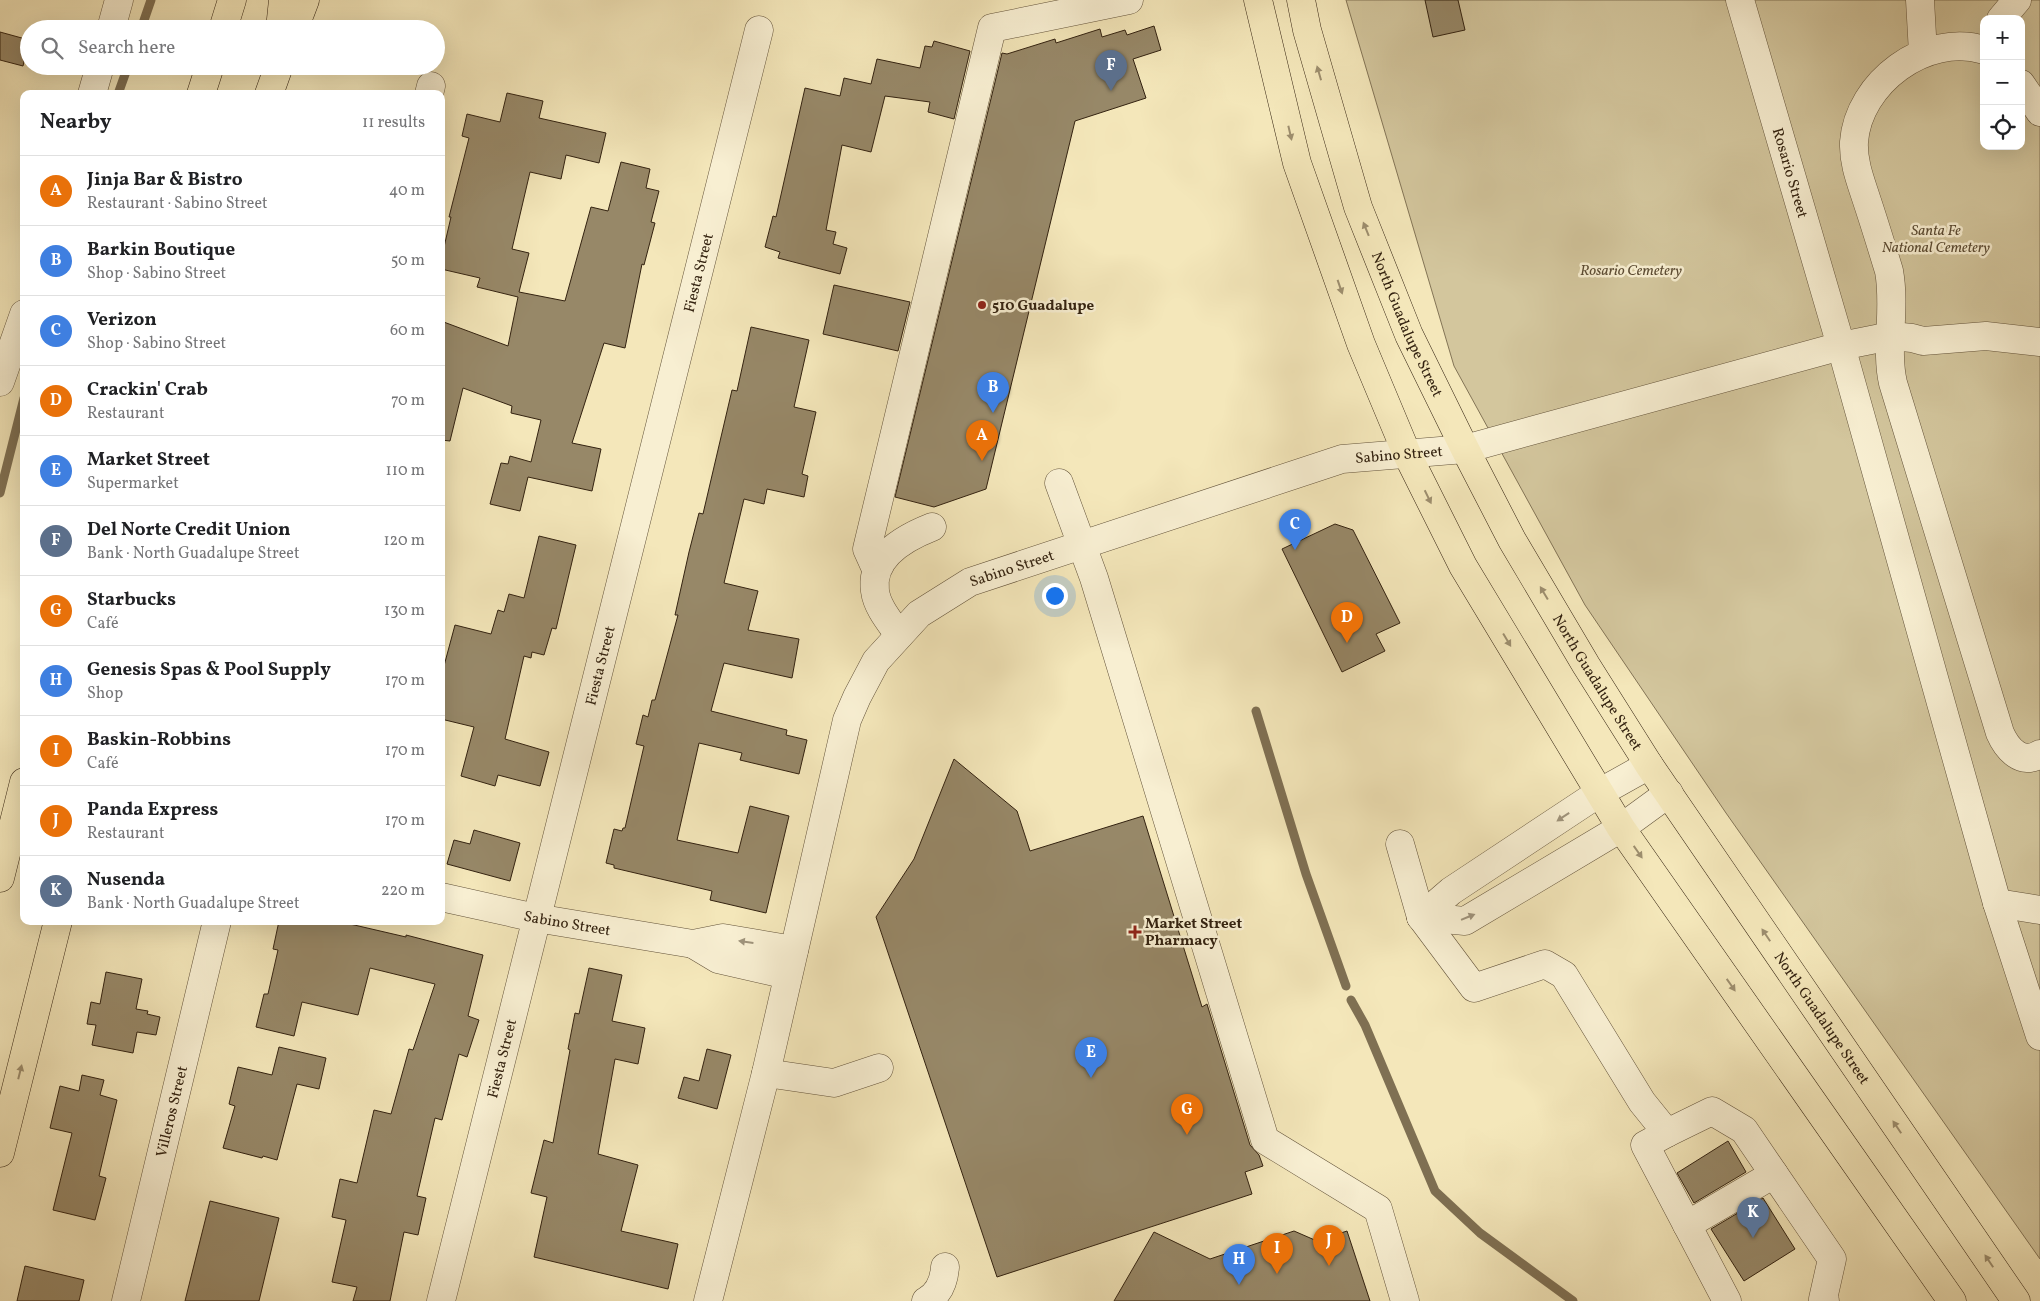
<!DOCTYPE html>
<html lang="en">
<head>
<meta charset="utf-8">
<style>
  :root { --surface:#fff; --page:#f2f2f2; --text:#202124; --muted:#757577; --line:#e0e0e0; --accent:#2563eb }
  body { margin:0; font-family:Vollkorn,serif; background:var(--page); color:var(--text) }
  .controls { position:absolute; right:15px; top:15px; display:grid; overflow:hidden; border-radius:10px; box-shadow:0 5px 20px #0002 }
  .controls button { width:45px; height:45px; display:grid; place-items:center; padding:0; border:0; border-bottom:1px solid var(--line); background:var(--surface); color:var(--text); font:25px sans-serif }
  .you { position:absolute; left:1054px; top:595px; width:18px; height:18px; margin:-12px; border:4px solid #fff; border-radius:50%; background:#1a73e8; box-shadow:0 0 0 8px #1a73e833 }
  .badge { display:grid; place-items:center; width:32px; height:32px; border-radius:50%; background:var(--accent); color:#fff; font-size:16px; font-weight:700 }
  .pin { position:absolute; translate:-50% -41px; filter:drop-shadow(0 1px 2px #0008) }
  .pin::after { content:''; position:absolute; top:26px; width:18px; height:15px; background:inherit; clip-path:polygon(0 0,100% 0,50% 100%) }
  .list { margin:0; padding:0; list-style:none }
  h2 { display:flex; justify-content:space-between; align-items:center; height:65px; margin:0; padding:0 20px; font-size:21px }
  h2 small { font-size:16px; font-weight:400; color:var(--muted) }
  .list li { display:grid; grid-template-columns:32px 1fr auto; gap:15px; align-items:center; box-sizing:border-box; height:70px; padding:0 20px; border-top:1px solid var(--line) }
  .list b { display:block; font-size:19px; white-space:nowrap }
  .list p { margin:0; font-size:16px; white-space:nowrap; color:var(--muted) }
  .list em { font-size:16px; font-style:normal; color:var(--muted) }
  .icon { flex:none; width:28px; height:28px; fill:none; stroke:currentColor; stroke-width:2; stroke-linecap:round; stroke-linejoin:round }
  .map { position:relative; flex:none; width:2040px; height:1301px; overflow:hidden }
  .search { position:absolute; background:var(--surface); box-shadow:0 5px 20px #0002; left:20px; top:20px; width:425px; height:55px; display:flex; align-items:center; gap:12px; box-sizing:border-box; padding:0 18px; border-radius:28px; color:var(--muted); font-size:19px }
  .panel { position:absolute; background:var(--surface); box-shadow:0 5px 20px #0002; left:20px; top:90px; width:425px; height:835px; border-radius:10px }
  .map>svg:first-child { display:block }
  .green { fill:#d3c69d; stroke:#837456; fill-rule:evenodd }
  .lines { fill:none; stroke-linecap:round; stroke-linejoin:round }
  .stream { stroke:#7f7053; stroke-width:9 }
  .building { fill:#978868; stroke:#332210 }
  .minor-casing { stroke:#63533a; stroke-width:29 }
  .major-casing { stroke:#332210; stroke-width:29 }
  .highway-casing { stroke:#332210; stroke-width:29 }
  .minor { stroke:#f8efd2; stroke-width:28 }
  .major { stroke:#f4e7ba; stroke-width:28 }
  .highway { stroke:#f4e7ba; stroke-width:28 }
  .oneway { fill:#9d8e6e }
  .oneway2 { fill:#9f937b }
  .poi-dot { fill:#8f2418; stroke:#f8efd2; stroke-width:2 }
  .labels { text-anchor:middle; stroke-width:5; stroke-linejoin:round; paint-order:stroke }
  .street-label { font-size:15px; fill:#332210; stroke:#f8efd2 }
  .park-label { font-size:15px; font-style:italic; fill:#5b4b33; stroke:#f8efd2 }
  .poi-label { font-size:15px; font-weight:bold; fill:#332210; stroke:#f8efd2; text-anchor:start }
</style>
</head>
<body>
<div class="map">
<svg width="2040" height="1301" viewBox="0 0 2040 1301">
  <rect width="100%" height="100%" fill="#f4e7ba"/>
  <filter id="stains"><feTurbulence type="fractalNoise" baseFrequency=".004" numOctaves="4"/><feColorMatrix values="0 0 0 0 .2 0 0 0 0 .09 0 0 0 0 .02 0 0 0 .5 -.17"/></filter>
  <radialGradient id="worn" r=".72"><stop offset=".6" stop-color="#630" stop-opacity="0"/><stop offset="1" stop-color="#630" stop-opacity=".3"/></radialGradient>
  <path class="green" d="M1346 0H2040V1259L1726 813 1585 605 1454 366ZM1984 19H2021V146H1984Z"/>
  <g class="lines">
    <g class="stream">
      <path d="M141 29 151 0"/>
      <path d="M118 94 128 66"/>
      <path d="M0 493 24 398"/>
      <path d="M1256 711 1306 874 1346 986"/>
      <path d="M1351 1000 1365 1025 1435 1191 1480 1233 1573 1301"/>
    </g>
  </g>
  <g class="building">
    <path d="M1425 0H1458L1465 30 1433 37Z"/>
    <path d="M1154 26 1161 50 1133 59 1146 98 1075 121 986 489 934 507 895 497 1002 53 1007 54 1055 39 1056 43 1100 29 1102 37 1125 30 1127 35Z"/>
    <path d="M0 32 29 40 23 66 0 60Z"/>
    <path d="M934 41 970 51 954 119 928 112 930 102 885 96 871 152 842 145 826 230 836 232 833 244 847 248 840 274 778 258 780 252 765 247 773 216 776 217 805 88 840 96 844 78 871 84 877 59 920 68 925 46 932 47Z"/>
    <path d="M507 93 543 101 539 118 606 133 599 163 566 155 561 179 530 172 512 249 529 253 519 292 565 301 591 207 608 211 621 162 650 169 646 188 659 191 651 222 655 223 644 265 642 264 625 348 604 343 572 443 601 449 592 491 528 477 520 511 490 504 501 463 508 464 510 456 531 462 541 420 511 413 512 406 463 388 450 441 441 440V321L508 346 518 297 477 287 480 278 441 269V260L451 217H449L469 138 462 136 467 114 500 122Z"/>
    <path d="M834 285 910 302 898 351 823 334Z"/>
    <path d="M751 327 809 340 794 407 816 412 802 474 808 476 804 497 767 489 764 504 744 499 724 583 758 591 748 630 799 639 792 678 724 663 711 711 787 730 786 735 807 740 799 774 740 760 742 753 699 743 677 840 738 853 750 806 789 816 766 913 710 900 712 891 614 868V865L606 863 614 829 622 831 623 828H625L644 746 636 744 643 715 648 717 652 700H655L678 615H675L689 552 699 513 703 514 732 390 737 391Z"/>
    <path d="M1335 524 1353 530 1400 623 1376 634 1385 651 1342 672 1282 549Z"/>
    <path d="M539 536 576 545 556 629 552 628 544 655 532 652 531 658 524 656 505 739 549 752 540 786 498 775 495 786 461 776 474 727 441 719V677L455 625 491 634 498 610 504 612 509 594 524 598Z"/>
    <path d="M954 759 1017 811 1030 851 1143 816 1202 1007 1207 1004 1250 1145 1259 1155 1263 1166 1245 1172 1252 1194 997 1277 876 917 914 859Z"/>
    <path d="M474 830 520 843 510 881 447 864 454 840 470 844Z"/>
    <path d="M279 921H337L406 937V935L483 955 468 1016 479 1020 467 1057 459 1054 442 1120 435 1118 417 1196 426 1198 418 1235 404 1232 390 1301H353L357 1287 332 1282 346 1220 332 1217 340 1179 357 1183 374 1110 391 1114 409 1049 413 1050 435 984 370 968 358 1015 302 1002 294 1036 256 1027 264 994H268L278 950 273 949Z"/>
    <path d="M589 968 622 975 612 1021 645 1028 638 1064 615 1059 598 1154 638 1165 621 1231 678 1244 668 1289 534 1257 547 1197 531 1193 544 1140 553 1143 570 1050 568 1049 575 1013 579 1014Z"/>
    <path d="M106 972 142 979 136 1009 148 1011 147 1014 160 1017 156 1035 137 1032 133 1053 92 1045 96 1025 87 1024 91 1002 100 1004Z"/>
    <path d="M279 1047 326 1058 319 1089 297 1084 277 1160 263 1156 262 1158 223 1148 235 1106 229 1104 238 1067 272 1075Z"/>
    <path d="M707 1049 731 1055 717 1109 678 1098 684 1077 699 1081Z"/>
    <path d="M82 1075 104 1080 100 1095 117 1100 99 1176 106 1178 95 1220 53 1210 72 1133 50 1128 60 1086 79 1091Z"/>
    <path d="M1728 1141 1746 1172 1694 1203 1677 1173Z"/>
    <path d="M1763 1198 1795 1249 1744 1281 1711 1229Z"/>
    <path d="M210 1201 279 1218 259 1301H185Z"/>
    <path d="M1294 1231 1317 1241 1347 1231 1370 1301H1114L1154 1232 1210 1259Z"/>
    <path d="M25 1266 84 1280 79 1301H17Z"/>
  </g>
  <g class="lines">
    <defs>
      <g id="minor">
        <path id="s1" d="M1740 0 1841 346 1997 903 2040 1036"/>
        <path d="M1920 0 1923 53"/>
        <path d="M2001 19 2017 0"/>
        <path d="M111 29 119 0"/>
        <path d="M1984 50C1926 32 1858 83 1854 142 1853 163 1861 182 1867 201 1875 225 1882 248 1889 271 1896 309 1885 348 1893 383L2000 733C2007 749 2022 766 2040 754"/>
        <path d="M2021 84 2040 112"/>
        <path d="M92 94 100 66"/>
        <path d="M429 94 431 86"/>
        <path d="M0 382 24 314"/>
        <path d="M1059 483 1094 578 1265 1140 1378 1209 1405 1301"/>
        <path d="M876 569 867 549 992 28 1129 0"/>
        <path d="M899 635C890 622 877 607 875 591 870 557 904 538 932 527"/>
        <path d="M1400 844 1421 917 1474 988 1545 964 1564 975 1642 1102 1667 1133 1712 1111 1744 1130 1832 1259 1823 1299 1825 1301"/>
        <path id="s2" d="M441 897 536 918 693 944 723 938 794 950"/>
        <path d="M1997 903 2040 910"/>
        <path d="M1421 917 1465 921 1621 828 1669 793"/>
        <path d="M1421 917 1451 891 1599 793 1649 765"/>
        <path d="M693 944 718 959 788 975"/>
        <path d="M766 1073 834 1083 879 1068"/>
        <path d="M1667 1133 1645 1145 1727 1301"/>
        <path d="M1687 1225 1774 1174"/>
        <path id="s3" d="M126 1301 217 921"/>
        <path id="s4" d="M441 1301 759 30"/>
        <path id="s5" d="M708 1301 766 1073 847 720 857 697 876 661 919 614 970 582 1342 459 1465 449 1841 346 1891 336 1912 338 1923 341 1986 336 2040 342"/>
        <path d="M926 1301C939 1294 944 1281 945 1267"/>
      </g>
      <g id="major">
        <path d="M1258 0 1297 163 1361 344 1407 454 1463 566 1621 828 1952 1301"/>
        <path id="s6" d="M1301 0 1307 30 1358 207 1409 335 1465 449 1512 540 1586 665 1649 765 2016 1301"/>
      </g>
      <g id="highway">
        <path d="M223 29 232 0"/>
        <path d="M280 29 283 0"/>
        <path d="M294 29 305 0"/>
        <path d="M201 94 210 66"/>
        <path d="M269 94 279 66"/>
        <path d="M0 878 24 782"/>
        <path d="M0 1153 58 921"/>
      </g>
    </defs>
    <use href="#minor" class="minor-casing"/>
    <use href="#major" class="major-casing"/>
    <use href="#highway" class="highway-casing"/>
    <use href="#minor" class="minor"/>
    <use href="#major" class="major"/>
    <use href="#highway" class="highway"/>
  </g>
  <defs><path id="oneway-solid" d="M-6-.8H1V-3.2L6.5 0L1 3.2V.8H-6Z" transform="scale(1.25)"/></defs>
  <g class="oneway">
    <use href="#oneway-solid" transform="translate(1319 73) rotate(-106)"/>
    <use href="#oneway-solid" transform="translate(1290 133) rotate(77)"/>
    <use href="#oneway-solid" transform="translate(1366 229) rotate(-112)"/>
    <use href="#oneway-solid" transform="translate(1340 287) rotate(71)"/>
    <use href="#oneway-solid" transform="translate(1428 497) rotate(64)"/>
    <use href="#oneway-solid" transform="translate(1544 593) rotate(-121)"/>
    <use href="#oneway-solid" transform="translate(1507 640) rotate(59)"/>
    <use href="#oneway-solid" transform="translate(1638 852) rotate(55)"/>
    <use href="#oneway-solid" transform="translate(1766 935) rotate(-124)"/>
    <use href="#oneway-solid" transform="translate(1731 985) rotate(55)"/>
    <use href="#oneway-solid" transform="translate(20 1072) rotate(-76)"/>
    <use href="#oneway-solid" transform="translate(1897 1127) rotate(-124)"/>
    <use href="#oneway-solid" transform="translate(1989 1261) rotate(-124)"/>
  </g>
  <g class="oneway2">
    <use href="#oneway-solid" transform="translate(1563 817) rotate(146)"/>
    <use href="#oneway-solid" transform="translate(1468 917) rotate(-22)"/>
    <use href="#oneway-solid" transform="translate(746 942) rotate(-172)"/>
  </g>
  <g class="poi-dot">
    <circle cx="982" cy="305" r="5"/>
    <path d="M1132.5 924.5h5v5h5v5h-5v5h-5v-5h-5v-5h5z"/>
  </g>
  <g class="labels">
    <g class="street-label">
      <text dy="5" stroke="none"><textPath href="#s1" startOffset="180">Rosario Street</textPath></text>
      <text dy="5" stroke="none"><textPath href="#s4" startOffset="1060">Fiesta Street</textPath></text>
      <text dy="5" stroke="none"><textPath href="#s6" startOffset="342">North Guadalupe Street</textPath></text>
      <text dy="5" stroke="none"><textPath href="#s5" startOffset="1236">Sabino Street</textPath></text>
      <text dy="5" stroke="none"><textPath href="#s5" startOffset="831">Sabino Street</textPath></text>
      <text dy="5" stroke="none"><textPath href="#s4" startOffset="655">Fiesta Street</textPath></text>
      <text dy="5" stroke="none"><textPath href="#s6" startOffset="748">North Guadalupe Street</textPath></text>
      <text dy="5" stroke="none"><textPath href="#s2" startOffset="129">Sabino Street</textPath></text>
      <text dy="5" stroke="none"><textPath href="#s6" startOffset="1152">North Guadalupe Street</textPath></text>
      <text dy="5" stroke="none"><textPath href="#s4" startOffset="250">Fiesta Street</textPath></text>
      <text dy="5" stroke="none"><textPath href="#s3" startOffset="195">Villeros Street</textPath></text>
    </g>
    <g class="park-label">
      <text x="1936" y="235">Santa Fe<tspan x="1936" dy="17">National Cemetery</tspan></text>
      <text x="1631" y="275">Rosario Cemetery</text>
    </g>
    <g class="poi-label">
      <text x="992" y="310">510 Guadalupe</text>
      <text x="1145" y="928">Market Street<tspan x="1145" dy="17">Pharmacy</tspan></text>
    </g>
  </g>
  <rect width="100%" height="100%" filter="url(#stains)"/>
  <rect width="100%" height="100%" fill="url(#worn)"/>
</svg>
<div class="controls">
<button>+</button>
<button>−</button>
<button><svg class="icon" aria-label="locate" viewBox="0 0 24 24"><circle cx="12" cy="12" r="6"/><path d="M12 2v4M12 18v4M2 12h4M18 12h4"/></svg></button>
</div>
<div class="you"></div>
<div class="pin badge" style="left:982px;top:461px;background:#e8710a">A</div>
<div class="pin badge" style="left:993px;top:413px;background:#3f7fe0">B</div>
<div class="pin badge" style="left:1295px;top:550px;background:#3f7fe0">C</div>
<div class="pin badge" style="left:1347px;top:643px;background:#e8710a">D</div>
<div class="pin badge" style="left:1091px;top:1078px;background:#3f7fe0">E</div>
<div class="pin badge" style="left:1111px;top:91px;background:#5c6f8a">F</div>
<div class="pin badge" style="left:1187px;top:1135px;background:#e8710a">G</div>
<div class="pin badge" style="left:1239px;top:1285px;background:#3f7fe0">H</div>
<div class="pin badge" style="left:1277px;top:1274px;background:#e8710a">I</div>
<div class="pin badge" style="left:1329px;top:1266px;background:#e8710a">J</div>
<div class="pin badge" style="left:1753px;top:1238px;background:#5c6f8a">K</div>
<div class="search"><svg class="icon" aria-label="search" viewBox="0 0 24 24"><circle cx="10" cy="10" r="6"/><path d="M15 15l6 6"/></svg>Search here</div>
<section class="panel">
<h2>Nearby<small>11 results</small></h2>
<ul class="list">
<li><span class="badge" style="background:#e8710a">A</span><div><b>Jinja Bar &amp; Bistro</b><p>Restaurant · Sabino Street</p></div><em>40 m</em></li>
<li><span class="badge" style="background:#3f7fe0">B</span><div><b>Barkin Boutique</b><p>Shop · Sabino Street</p></div><em>50 m</em></li>
<li><span class="badge" style="background:#3f7fe0">C</span><div><b>Verizon</b><p>Shop · Sabino Street</p></div><em>60 m</em></li>
<li><span class="badge" style="background:#e8710a">D</span><div><b>Crackin' Crab</b><p>Restaurant</p></div><em>70 m</em></li>
<li><span class="badge" style="background:#3f7fe0">E</span><div><b>Market Street</b><p>Supermarket</p></div><em>110 m</em></li>
<li><span class="badge" style="background:#5c6f8a">F</span><div><b>Del Norte Credit Union</b><p>Bank · North Guadalupe Street</p></div><em>120 m</em></li>
<li><span class="badge" style="background:#e8710a">G</span><div><b>Starbucks</b><p>Café</p></div><em>130 m</em></li>
<li><span class="badge" style="background:#3f7fe0">H</span><div><b>Genesis Spas &amp; Pool Supply</b><p>Shop</p></div><em>170 m</em></li>
<li><span class="badge" style="background:#e8710a">I</span><div><b>Baskin-Robbins</b><p>Café</p></div><em>170 m</em></li>
<li><span class="badge" style="background:#e8710a">J</span><div><b>Panda Express</b><p>Restaurant</p></div><em>170 m</em></li>
<li><span class="badge" style="background:#5c6f8a">K</span><div><b>Nusenda</b><p>Bank · North Guadalupe Street</p></div><em>220 m</em></li>
</ul>
</section>
</div>
</body>
</html>
